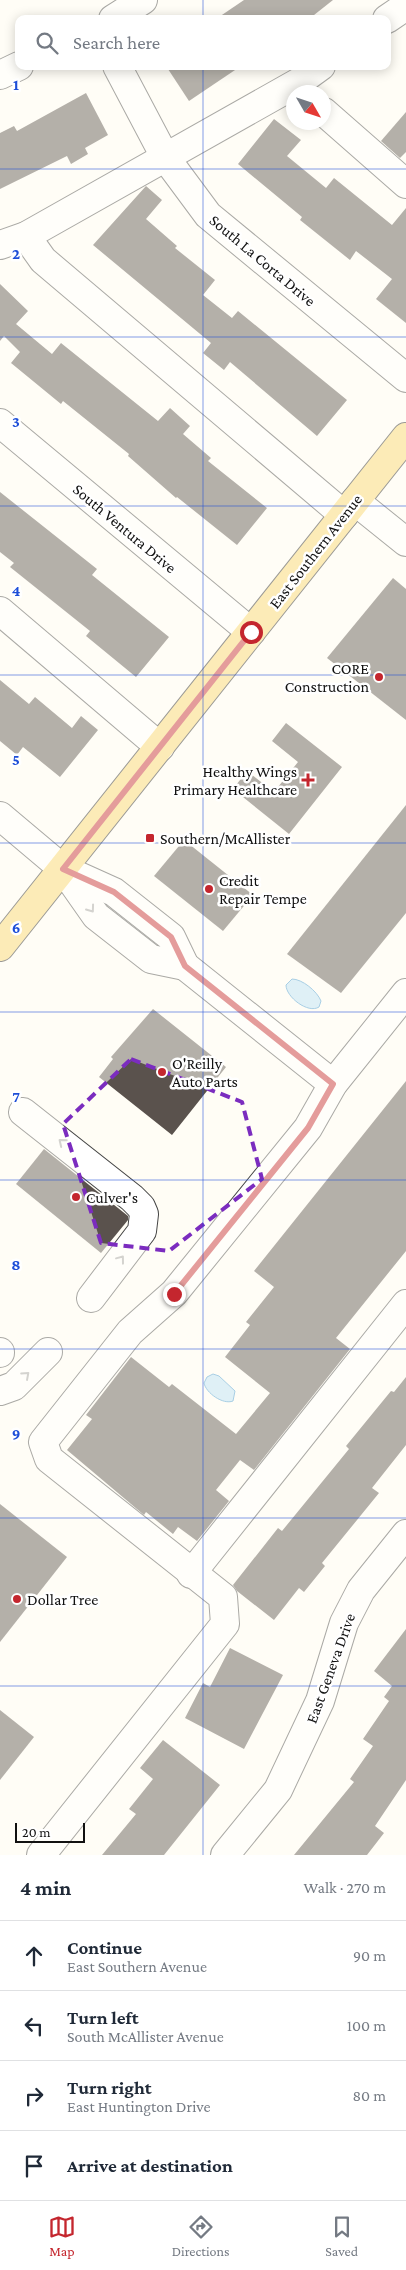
<!DOCTYPE html>
<html lang="en">
<head>
<meta charset="utf-8">
<style>
  :root { --surface:#fff; --page:#f6f6f7; --text:#1f2937; --muted:#747a83; --line:#e0e1e3; --accent:#c4262e }
  body { margin:0; font-family:"Crimson Pro",serif; background:var(--page); color:var(--text) }
  .compass { position:absolute; left:286px; top:85px; width:45px; height:45px; border-radius:50%; background:var(--surface); box-shadow:0 2px 12px #0003; rotate:129deg }
  .scale { position:absolute; left:15px; bottom:12px; width:70px; box-sizing:border-box; padding-left:5px; border:2px solid #111; border-top:0; font-size:14px; line-height:18px; white-space:nowrap; color:#111; -webkit-text-stroke:4px #fff; paint-order:stroke }
  .stop { position:absolute; width:15px; height:15px; margin:-11px; border:4px solid #c4262e; border-radius:50%; background:#fff }
  .stop.end { background:#c4262e; border-color:#fff; box-shadow:0 1px 5px #0008 }
  .list { margin:0; padding:0; list-style:none }
  h2 { display:flex; justify-content:space-between; align-items:center; height:65px; margin:0; padding:0 20px; font-size:21px }
  h2 small { font-size:16px; font-weight:400; color:var(--muted) }
  .list li { display:grid; grid-template-columns:32px 1fr auto; gap:15px; align-items:center; box-sizing:border-box; height:70px; padding:0 20px; border-top:1px solid var(--line) }
  .list b { display:block; font-size:19px; white-space:nowrap }
  .list p { margin:0; font-size:16px; white-space:nowrap; color:var(--muted) }
  .list em { font-size:16px; font-style:normal; color:var(--muted) }
  .icon { flex:none; width:28px; height:28px; fill:none; stroke:currentColor; stroke-width:2; stroke-linecap:round; stroke-linejoin:round }
  .map { position:relative; flex:none; width:406px; height:1855px; overflow:hidden }
  .search { position:absolute; background:var(--surface); box-shadow:0 2px 12px #0003; left:15px; right:15px; top:15px; height:55px; display:flex; align-items:center; gap:12px; box-sizing:border-box; padding:0 18px; border-radius:10px; color:var(--muted); font-size:19px }
  .sheet { height:345px; background:var(--surface) }
  nav { display:flex; justify-content:space-around; align-items:center; box-sizing:border-box; height:70px; border-top:1px solid var(--line); background:var(--surface); font-size:14px; color:var(--muted) }
  nav a { display:grid; justify-items:center; gap:2px }
  nav .on { color:var(--accent) }
  .map>svg:first-child { display:block }
  .water { fill:#b9e0f7; stroke:#3f96cf }
  .building { fill:#5a524d }
  .lines { fill:none; stroke-linecap:round; stroke-linejoin:round }
  .minor-casing { stroke:#444; stroke-width:30 }
  .major-casing { stroke:#222; stroke-width:30 }
  .minor { stroke:#fff; stroke-width:28 }
  .major { stroke:#f9d66b; stroke-width:28 }
  .oneway { stroke:#a0a0a0 }
  .route { stroke:#c4262e; stroke-width:6 }
  .marked { fill:none; stroke:#7b2cbf; stroke-width:4; stroke-dasharray:10 6; stroke-linejoin:round }
  .grid { fill:none; stroke:#1d4ed8; stroke-width:1; stroke-opacity:0.55 }
  .poi-dot { fill:#c4262e; stroke:#fff; stroke-width:2 }
  .labels { text-anchor:middle; stroke-width:5; stroke-linejoin:round; paint-order:stroke }
  .street-label { font-size:16px; fill:#111; stroke:#fff }
  .poi-label { font-size:16px; fill:#111; stroke:#fff; text-anchor:start }
  .grid-label { font-size:16px; text-anchor:middle; font-weight:bold; fill:#1d4ed8; stroke:#fff; stroke-width:5; stroke-linejoin:round; paint-order:stroke }
</style>
</head>
<body>
<div class="map">
<svg width="406" height="1855" viewBox="0 0 406 1855">
  <rect width="100%" height="100%" fill="#fffdf5"/>
  <g class="water">
    <path d="M292 979C302 979 317 991 321 1001L319 1007C308 1014 286 997 286 985Z"/>
    <path d="M213 1374 219 1376 235 1391 233 1401C223 1405 206 1393 204 1383L207 1377Z"/>
  </g>
  <g class="building">
    <path d="M244 0H333L309 19H216Z"/>
    <path d="M166 66H241L189 101Z"/>
    <path d="M86 93 108 135 85 148 88 154 71 164 67 156 0 189V133L14 126 17 131Z"/>
    <path d="M406 112V152L400 158 381 141Z"/>
    <path d="M274 119 301 140 287 156 326 188 334 178 392 225 406 208V323L376 299 392 279 356 251 350 260 300 220 302 217 238 164Z"/>
    <path d="M146 186 162 200 146 219 177 246 175 248 215 280 203 295 232 318 238 311 347 400 317 436 230 362 224 370 203 353 211 343 93 245Z"/>
    <path d="M0 284 28 311 16 324 52 354 61 343 158 421 170 408 190 426 183 434 211 458 208 461 267 508 237 545 177 497 176 498 128 456 129 454 63 401 61 404 11 363 20 352 4 336 0 341Z"/>
    <path d="M0 492 97 569 92 575 169 637 136 677 86 636 90 631 10 567 14 563 0 552Z"/>
    <path d="M393 578 406 589V720L327 658Z"/>
    <path d="M0 680 29 704 35 697 72 728 81 716 98 730 60 777 23 747 17 755 0 741Z"/>
    <path d="M286 723 342 767 289 834 233 789 247 771 274 792 298 762 272 741Z"/>
    <path d="M406 805V913L341 993 287 954Z"/>
    <path d="M184 840 253 895 223 931 154 876Z"/>
    <path d="M153 1009 226 1067 172 1135 99 1077 113 1059 111 1057Z"/>
    <path d="M406 1081V1251L336 1338 350 1349 254 1470 240 1460 216 1490 229 1501 197 1541 178 1527 173 1534 146 1512 144 1515 67 1450 92 1419 86 1415 131 1357 169 1387 172 1384 236 1434 270 1393 225 1357 250 1325 246 1322 274 1287 254 1271Z"/>
    <path d="M44 1149 128 1216V1220L101 1253 16 1184Z"/>
    <path d="M406 1377V1445L372 1488 379 1493 322 1563 325 1566 304 1592 299 1588 274 1620 237 1591 233 1585 278 1528 282 1531 349 1449 346 1446 391 1391 394 1392Z"/>
    <path d="M0 1504 67 1557 0 1642Z"/>
    <path d="M406 1629V1780L375 1826 384 1833 367 1855H294L354 1782 350 1779 373 1746 363 1739 389 1701 384 1697 392 1686 374 1671Z"/>
    <path d="M230 1648 283 1675 244 1749 185 1718 203 1683 210 1687Z"/>
    <path d="M0 1710 34 1737 0 1780Z"/>
    <path d="M163 1740 220 1785 164 1855H102L136 1814 129 1809 153 1779 140 1768Z"/>
  </g>
  <g class="lines">
    <defs>
      <g id="minor">
        <path d="M113 19 143 0"/>
        <path d="M387 19 406 6"/>
        <path d="M117 66 165 157 208 215 406 378"/>
        <path d="M0 75 19 66"/>
        <path d="M324 112 406 184"/>
        <path d="M26 236 43 260 344 515"/>
        <path d="M0 245 26 236 299 82 321 66"/>
        <path d="M0 423 251 632"/>
        <path d="M355 501 406 542"/>
        <path d="M0 611 160 747"/>
        <path d="M0 816 63 869 96 916 151 959 185 966"/>
        <path d="M63 869 114 892 171 937 185 966 333 1084"/>
        <path d="M23 1112 132 1198 141 1207 144 1214 142 1231 91 1298"/>
        <path d="M0 1352V1353"/>
        <path d="M0 1391 14 1386 48 1352"/>
        <path d="M191 1574 406 1304"/>
        <path d="M41 1855 225 1624 223 1597 49 1459 43 1442 130 1332 174 1293 308 1128 333 1084 406 993"/>
        <path d="M225 1855 278 1790 320 1701 344 1623 361 1590 406 1534"/>
      </g>
      <path id="major" d="M0 947 406 437"/>
    </defs>
    <use href="#minor" class="minor-casing"/>
    <use href="#major" class="major-casing"/>
    <use href="#minor" class="minor"/>
    <use href="#major" class="major"/>
  </g>
  <defs><path id="oneway-chevron" d="M-2-3.5L2.5 0L-2 3.5" fill="none" stroke-width="1.6" stroke-linecap="round" stroke-linejoin="round" transform="scale(1.25)"/></defs>
  <g class="oneway">
    <use href="#oneway-chevron" transform="translate(91 909) rotate(54)"/>
    <use href="#oneway-chevron" transform="translate(62 1142) rotate(-141)"/>
    <use href="#oneway-chevron" transform="translate(121 1259) rotate(-53)"/>
    <use href="#oneway-chevron" transform="translate(26 1375) rotate(-42)"/>
  </g>
  <g class="lines">
    <path class="route" d="M174 1294 308 1128 333 1084 185 966 171 937 114 892 63 869 251 632"/>
  </g>
  <path d="M0 0H406V1855H0ZM131 1059 242 1102 262 1179 169 1251 101 1243 63 1124Z" fill="#fffdf5" fill-opacity=".55" fill-rule="evenodd"/>
  <path class="marked" d="M131 1059 242 1102 262 1179 169 1251 101 1243 63 1124Z"/>
  <path class="grid" d="M203 0V19M203 66V1855M0 169H406M0 337H406M0 506H406M0 675H406M0 843H406M0 1012H406M0 1180H406M0 1349H406M0 1518H406M0 1686H406"/>
  <g class="poi-dot">
    <circle cx="379" cy="677" r="5"/>
    <path d="M305.5 772.5h5v5h5v5h-5v5h-5v-5h-5v-5h5z"/>
    <rect x="145" y="833" width="10" height="10" rx="2.5"/>
    <circle cx="209" cy="889" r="5"/>
    <circle cx="162" cy="1072" r="5"/>
    <circle cx="76" cy="1197" r="5"/>
    <circle cx="17" cy="1599" r="5"/>
  </g>
  <g class="labels">
    <g class="street-label">
      <text transform="translate(263 260) rotate(40)" y="6">South La Corta Drive</text>
      <text transform="translate(125 528) rotate(40)" y="6">South Ventura Drive</text>
      <text transform="translate(315 551) rotate(-52)" y="6">East Southern Avenue</text>
      <text transform="translate(330 1668) rotate(-70)" y="6">East Geneva Drive</text>
    </g>
    <g class="poi-label">
      <text x="369" y="674" text-anchor="end">CORE<tspan x="369" dy="18">Construction</tspan></text>
      <text x="297" y="777" text-anchor="end">Healthy Wings<tspan x="297" dy="18">Primary Healthcare</tspan></text>
      <text x="160" y="844">Southern/McAllister</text>
      <text x="219" y="886">Credit<tspan x="219" dy="18">Repair Tempe</tspan></text>
      <text x="172" y="1069">O'Reilly<tspan x="172" dy="18">Auto Parts</tspan></text>
      <text x="86" y="1203">Culver's</text>
      <text x="27" y="1605">Dollar Tree</text>
    </g>
  </g>
  <g class="grid-label">
    <text x="16" y="90">1</text>
    <text x="16" y="259">2</text>
    <text x="16" y="427">3</text>
    <text x="16" y="596">4</text>
    <text x="16" y="765">5</text>
    <text x="16" y="933">6</text>
    <text x="16" y="1102">7</text>
    <text x="16" y="1270">8</text>
    <text x="16" y="1439">9</text>
  </g>
</svg>
<svg class="compass" viewBox="-18 -18 36 36"><path d="M0-13l5 13h-10z" fill="#e53935"/><path d="M0 13l5-13h-10z" fill="#747a83"/></svg>
<div class="scale">20 m</div>
<div class="stop" style="left:251px;top:632px"></div>
<div class="stop end" style="left:174px;top:1294px"></div>
<div class="search"><svg class="icon" aria-label="search" viewBox="0 0 24 24"><circle cx="10" cy="10" r="6"/><path d="M15 15l6 6"/></svg>Search here</div>
</div>
<section class="sheet">
<h2>4 min<small>Walk · 270 m</small></h2>
<ul class="list">
<li><svg class="icon" aria-label="ahead" viewBox="0 0 24 24"><path d="M12 20V5M6 11l6-6 6 6"/></svg><div><b>Continue</b><p>East Southern Avenue</p></div><em>90 m</em></li>
<li><svg class="icon" aria-label="left" viewBox="0 0 24 24"><path d="M17 20v-9H6M10 6l-5 5 5 5"/></svg><div><b>Turn left</b><p>South McAllister Avenue</p></div><em>100 m</em></li>
<li><svg class="icon" aria-label="right" viewBox="0 0 24 24"><path d="M7 20v-9h11M14 6l5 5-5 5"/></svg><div><b>Turn right</b><p>East Huntington Drive</p></div><em>80 m</em></li>
<li><svg class="icon" aria-label="arrive" viewBox="0 0 24 24"><path d="M6 21V4h12l-3 4 3 4H6"/></svg><div><b>Arrive at destination</b></div></li>
</ul>
</section>
<nav>
<a class="on"><svg class="icon" aria-label="map" viewBox="0 0 24 24"><path d="M3 6l6-2 6 2 6-2v14l-6 2-6-2-6 2zM9 4v14M15 6v14"/></svg>Map</a>
<a><svg class="icon" aria-label="directions" viewBox="0 0 24 24"><path d="M12 3l9 9-9 9-9-9zM9 14v-3h6M13 9l2 2-2 2"/></svg>Directions</a>
<a><svg class="icon" aria-label="saved" viewBox="0 0 24 24"><path d="M7 4h10v16l-5-4-5 4z"/></svg>Saved</a>
</nav>
</body>
</html>
